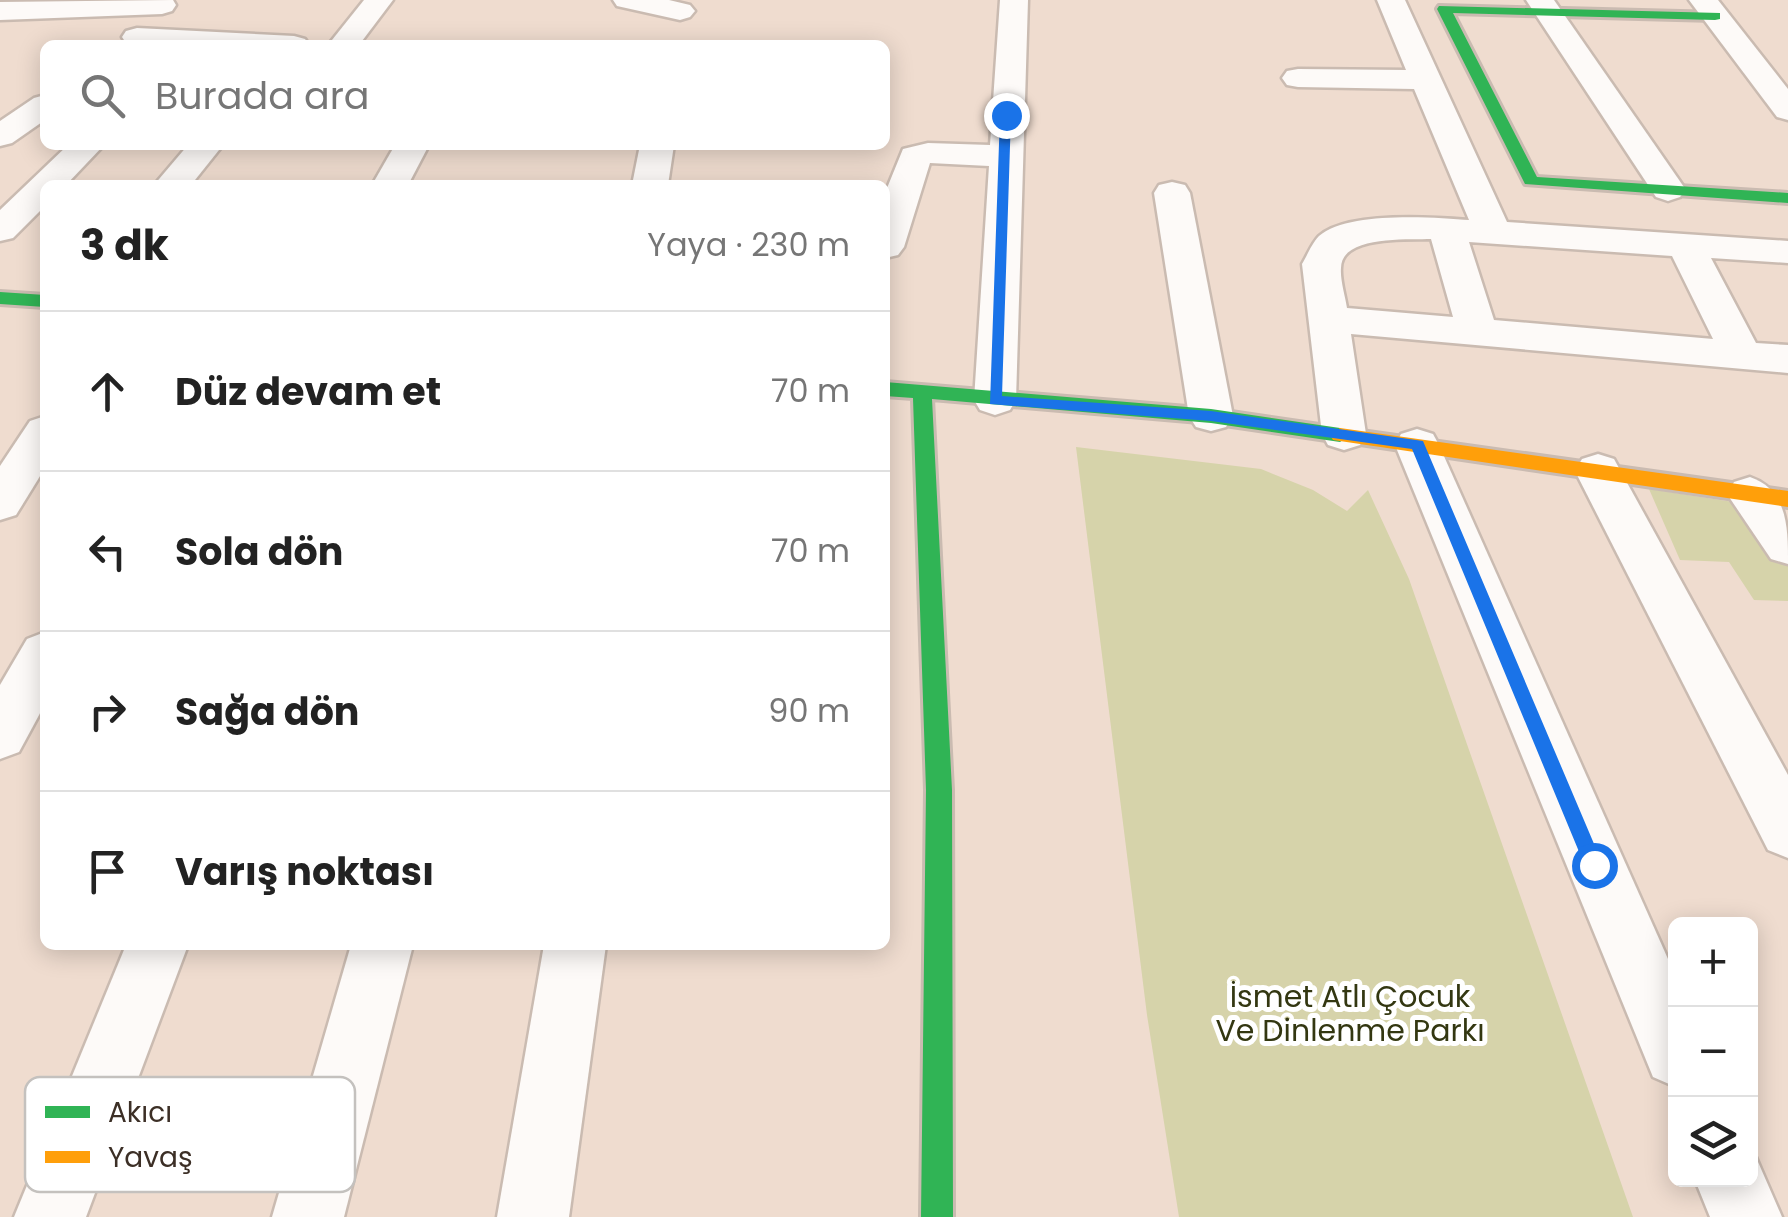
<!DOCTYPE html>
<html lang="tr">
<head>
<meta charset="utf-8">
<style>
  :root { --surface:#fff; --page:#f6f6f6; --text:#222; --muted:#767676; --line:#e0e0e0 }
  body { margin:0; font-family:Poppins,sans-serif; background:var(--page); color:var(--text) }
  .controls { position:absolute; right:30px; bottom:30px; display:grid; overflow:hidden; border-radius:15px; box-shadow:0 5px 25px #0003 }
  .controls button { width:90px; height:90px; display:grid; place-items:center; padding:0; border:0; border-bottom:2px solid var(--line); background:var(--surface); color:var(--text); font:50px sans-serif }
  .stop { position:absolute; width:30px; height:30px; margin:-22px; border:8px solid #1a73e8; border-radius:50%; background:#fff }
  .stop.end { background:#1a73e8; border-color:#fff; box-shadow:0 2px 10px #0008 }
  .list { margin:0; padding:0; list-style:none }
  h2 { display:flex; justify-content:space-between; align-items:center; height:130px; margin:0; padding:0 40px; font-size:42px }
  h2 small { font-size:32px; font-weight:400; color:var(--muted) }
  .list li { display:grid; grid-template-columns:65px 1fr auto; gap:30px; align-items:center; box-sizing:border-box; height:160px; padding:0 40px; border-top:2px solid var(--line) }
  .list b { display:block; font-size:38px; white-space:nowrap }
  .list em { font-size:32px; font-style:normal; color:var(--muted) }
  .icon { flex:none; width:55px; height:55px; fill:none; stroke:currentColor; stroke-width:2; stroke-linecap:round; stroke-linejoin:round }
  .map { position:relative; flex:none; width:1788px; height:1217px; overflow:hidden }
  .search { position:absolute; background:var(--surface); box-shadow:0 5px 25px #0003; left:40px; top:40px; width:850px; height:110px; display:flex; align-items:center; gap:25px; box-sizing:border-box; padding:0 35px; border-radius:15px; color:var(--muted); font-size:38px }
  .panel { position:absolute; background:var(--surface); box-shadow:0 5px 25px #0003; left:40px; top:180px; width:850px; height:770px; border-radius:15px }
  .map>svg:first-child { display:block }
  .green { fill:#d6d3aa }
  .lines { fill:none; stroke-linecap:round; stroke-linejoin:round }
  .street-casing { stroke:#cabbb1; stroke-width:5 }
  .fast-casing { stroke:#cabbb1; stroke-width:6 }
  .slow-casing { stroke:#cabbb1; stroke-width:6 }
  .street { fill:#fdfaf8; fill-rule:evenodd }
  .fast { fill:#30b455; fill-rule:evenodd }
  .slow { fill:#ff9f0a; fill-rule:evenodd }
  .route { fill:#1a73e8 }
  .labels { text-anchor:middle; stroke-width:10; stroke-linejoin:round; paint-order:stroke }
  .near-park-label { font-size:30px; fill:#333711; stroke:#fff }
  .key { fill:#fff; stroke:#c4c1be; stroke-width:2.5 }
  .key-label { font-size:28px; fill:#3c2f26 }
</style>
</head>
<body>
<div class="map">
<svg width="1788" height="1217" viewBox="0 0 1788 1217">
  <rect width="100%" height="100%" fill="#efdccf"/>
  <g class="green">
    <path d="M1076 447 1261 469 1313 490 1347 511 1368 490 1409 579 1633 1217H1179L1147 1015Z"/>
    <path d="M1649 489 1759 506 1788 544V601L1754 600 1729 562 1680 560Z"/>
  </g>
  <g class="lines">
    <defs>
      <g id="street">
        <path d="M173 0 176 5 172 11 162 14 0 20V2Z"/>
        <path d="M364 0H393L359 45H328Z"/>
        <path d="M613 0H669L690 5 695 11 690 17 680 20 617 6Z"/>
        <path d="M1000 0H1028L1016 400 1010 410 995 415 980 410 974 400 989 166 930 163 904 247 898 255 885 258V193L903 149 928 143 990 145Z"/>
        <path d="M1377 0H1405L1507 222 1788 241V263L1711 258 1756 343 1788 345V373L1351 334 1366 434 1360 445 1344 450 1328 445 1322 434 1302 264C1307 256 1312 243 1319 236 1347 211 1433 217 1469 220L1414 89 1298 87 1287 85 1282 78 1287 71 1298 69 1406 70ZM1431 239 1453 317 1347 308C1345 295 1340 280 1341 268 1341 235 1408 240 1431 239ZM1469 242 1672 256 1713 339 1494 320Z"/>
        <path d="M1526 0H1554L1686 190 1680 197 1668 201 1656 197Z"/>
        <path d="M1689 0H1718L1788 89V120L1777 117Z"/>
        <path d="M137 28 294 36 305 39 309 45 126 43 122 37 126 31Z"/>
        <path d="M45 95V120L12 143 0 146V121L34 98Z"/>
        <path d="M68 145H104L66 185H45V206L13 238 0 241V210Z"/>
        <path d="M188 145H223L191 185H154Z"/>
        <path d="M395 145H429L408 185H372Z"/>
        <path d="M640 145H674L668 185H632Z"/>
        <path d="M1172 182 1185 185 1190 193 1233 416 1226 427 1211 431 1196 427 1189 416 1154 193 1159 185Z"/>
        <path d="M45 416V468L16 515 0 520V466L30 421Z"/>
        <path d="M1417 429 1433 434 1439 445 1676 977V1087L1653 1077 1395 445 1401 434Z"/>
        <path d="M1598 454 1614 459 1788 775V858L1768 850 1575 471 1582 459Z"/>
        <path d="M1750 477C1788 490 1788 528 1788 564L1771 559 1727 494 1734 482Z"/>
        <path d="M45 632V704L19 752 0 759V685L27 639Z"/>
        <path d="M126 945H188L86 1217H14Z"/>
        <path d="M351 945H413L344 1217H272Z"/>
        <path d="M544 945H606L569 1217H497Z"/>
        <path d="M1750 1153 1755 1155 1782 1217H1710L1695 1180H1750Z"/>
      </g>
      <g id="fast">
        <path d="M1439 6 1720 13V19L1715 20 1453 13 1537 177 1788 193V203L1525 184 1437 9Z"/>
        <path d="M0 292 45 295V307L0 304Z"/>
        <path d="M885 382 1211 409 1340 428 1350 435 1340 442 1211 423 932 399 952 790 953 1217H921L926 790 913 398 885 396Z"/>
      </g>
      <path id="slow" d="M1340 428 1788 491V507L1333 440 1330 435Z"/>
    </defs>
    <use href="#street" class="street-casing"/>
    <use href="#fast" class="fast-casing"/>
    <use href="#slow" class="slow-casing"/>
    <use href="#street" class="street"/>
    <use href="#fast" class="fast"/>
    <use href="#slow" class="slow"/>
  </g>
  <path class="route" d="M1006 112 1011 115 1002 396 1211 411 1423 441 1603 865 1601 871H1587L1412 449 1211 421 990 404 1000 115Z"/>
  <g class="labels">
    <g class="near-park-label">
      <text x="1350" y="1007">İsmet Atlı Çocuk<tspan x="1350" dy="34">Ve Dinlenme Parkı</tspan></text>
    </g>
  </g>
  <rect x="25" y="1077" width="330" height="115" rx="15" class="key"/>
  <rect x="45" y="1106" width="45" height="12" fill="#30b455"/>
  <rect x="45" y="1151" width="45" height="12" fill="#ff9f0a"/>
  <g class="key-label">
    <text x="108" y="1122">Akıcı</text>
    <text x="108" y="1167">Yavaş</text>
  </g>
</svg>
<div class="controls">
<button>+</button>
<button>−</button>
<button><svg class="icon" aria-label="layers" viewBox="0 0 24 24"><path d="M12 4l9 5-9 5-9-5zM3 14l9 5 9-5"/></svg></button>
</div>
<div class="stop" style="left:1594px;top:865px"></div>
<div class="stop end" style="left:1006px;top:115px"></div>
<div class="search"><svg class="icon" aria-label="search" viewBox="0 0 24 24"><circle cx="10" cy="10" r="6"/><path d="M15 15l6 6"/></svg>Burada ara</div>
<section class="panel">
<h2>3 dk<small>Yaya · 230 m</small></h2>
<ul class="list">
<li><svg class="icon" aria-label="ahead" viewBox="0 0 24 24"><path d="M12 20V5M6 11l6-6 6 6"/></svg><div><b>Düz devam et</b></div><em>70 m</em></li>
<li><svg class="icon" aria-label="left" viewBox="0 0 24 24"><path d="M17 20v-9H6M10 6l-5 5 5 5"/></svg><div><b>Sola dön</b></div><em>70 m</em></li>
<li><svg class="icon" aria-label="right" viewBox="0 0 24 24"><path d="M7 20v-9h11M14 6l5 5-5 5"/></svg><div><b>Sağa dön</b></div><em>90 m</em></li>
<li><svg class="icon" aria-label="arrive" viewBox="0 0 24 24"><path d="M6 21V4h12l-3 4 3 4H6"/></svg><div><b>Varış noktası</b></div></li>
</ul>
</section>
</div>
</body>
</html>
